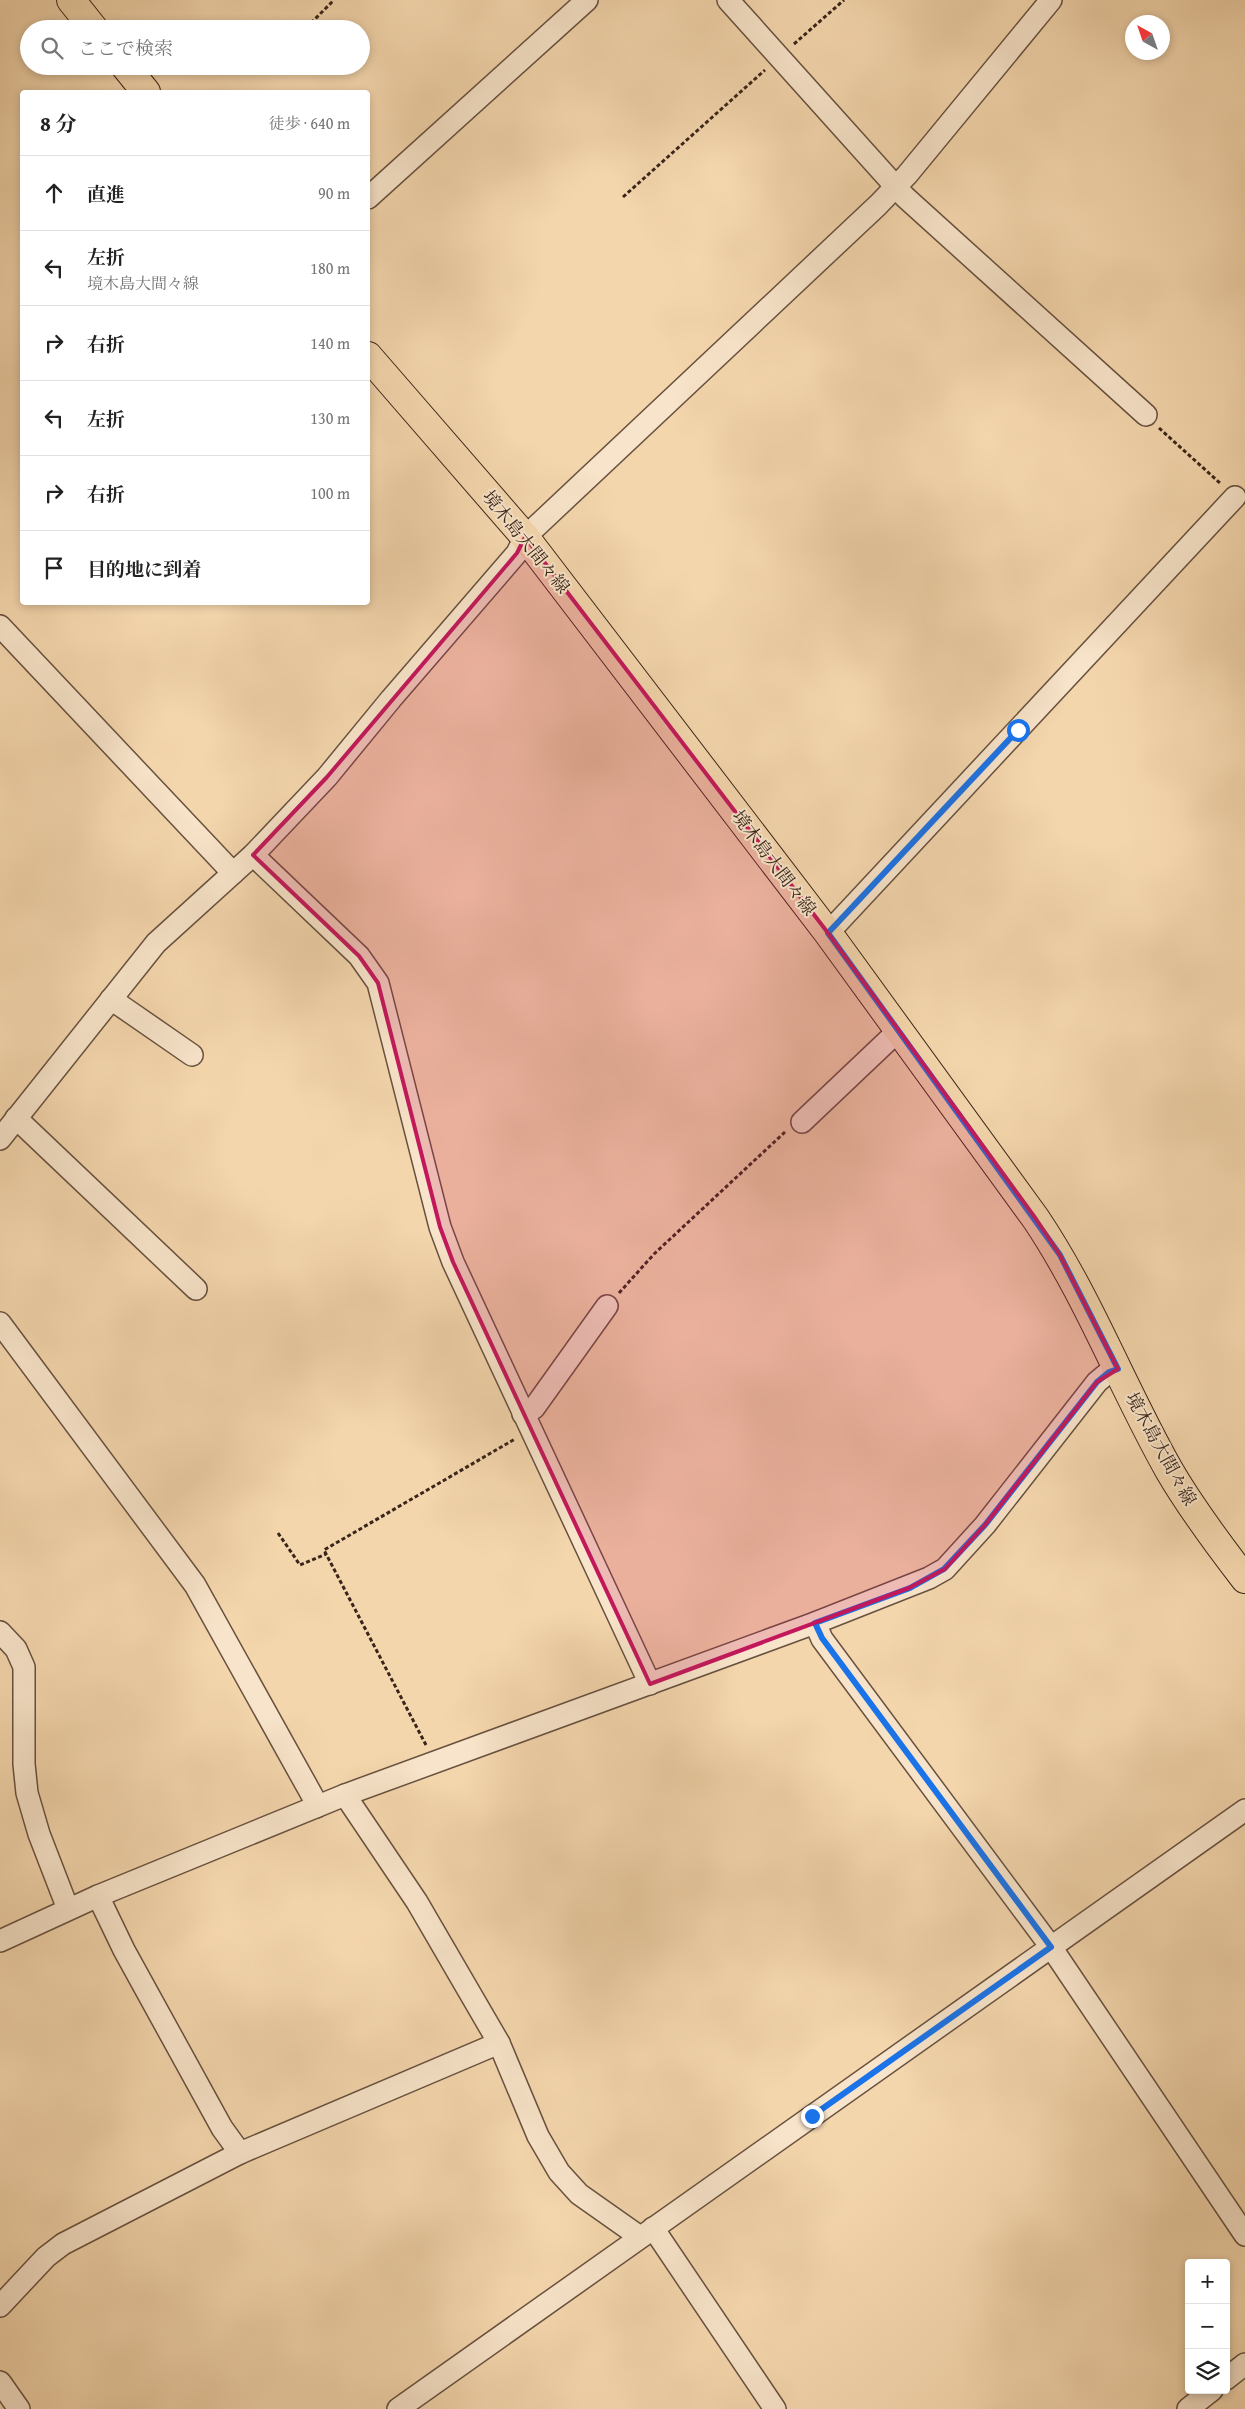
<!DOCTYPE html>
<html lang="ja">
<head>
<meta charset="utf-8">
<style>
  :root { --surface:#fff; --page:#f6f6f6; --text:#222; --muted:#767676; --line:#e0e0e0 }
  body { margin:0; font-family:"Gentium Book Plus","Noto Serif JP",serif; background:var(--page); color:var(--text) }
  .controls { position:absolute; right:15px; bottom:15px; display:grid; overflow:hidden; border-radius:5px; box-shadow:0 2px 8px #0003 }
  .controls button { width:45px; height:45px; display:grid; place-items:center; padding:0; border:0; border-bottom:1px solid var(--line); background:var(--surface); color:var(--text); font:25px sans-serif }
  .compass { position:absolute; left:1125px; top:15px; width:45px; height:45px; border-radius:50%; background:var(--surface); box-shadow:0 2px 8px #0003; rotate:320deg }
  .stop { position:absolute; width:15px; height:15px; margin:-11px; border:4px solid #1a73e8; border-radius:50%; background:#fff }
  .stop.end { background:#1a73e8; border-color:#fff; box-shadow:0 1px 5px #0008 }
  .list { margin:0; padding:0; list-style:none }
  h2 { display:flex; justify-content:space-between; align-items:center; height:65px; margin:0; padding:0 20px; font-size:21px }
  h2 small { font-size:16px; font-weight:400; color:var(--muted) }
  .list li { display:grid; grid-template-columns:32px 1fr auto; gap:15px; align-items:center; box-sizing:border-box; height:75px; padding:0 20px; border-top:1px solid var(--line) }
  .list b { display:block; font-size:19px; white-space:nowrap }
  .list p { margin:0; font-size:16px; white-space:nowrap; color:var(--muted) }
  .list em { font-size:16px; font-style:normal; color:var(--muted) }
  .icon { flex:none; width:28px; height:28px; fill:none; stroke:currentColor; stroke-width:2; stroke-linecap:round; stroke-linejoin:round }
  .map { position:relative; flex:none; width:1245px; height:2409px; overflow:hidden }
  .search { position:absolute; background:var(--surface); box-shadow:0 2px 8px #0003; left:20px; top:20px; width:350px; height:55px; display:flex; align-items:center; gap:12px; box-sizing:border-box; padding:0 18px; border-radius:28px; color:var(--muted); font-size:19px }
  .panel { position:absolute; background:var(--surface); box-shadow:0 2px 8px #0003; left:20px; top:90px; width:350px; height:515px; border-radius:5px }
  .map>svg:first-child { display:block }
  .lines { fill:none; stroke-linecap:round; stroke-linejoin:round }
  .minor-casing { stroke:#68513f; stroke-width:24 }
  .major-casing { stroke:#3a251a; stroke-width:30 }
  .path { stroke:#3a251a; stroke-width:3; stroke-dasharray:4 2.5; stroke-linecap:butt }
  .minor { stroke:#f8e4ca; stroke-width:21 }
  .major { stroke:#f4d6ad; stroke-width:28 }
  .route { stroke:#1a73e8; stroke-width:6 }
  .marked { fill:#c2185b; fill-opacity:0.2; stroke:#c2185b; stroke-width:4; stroke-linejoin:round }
  .labels { text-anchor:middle; stroke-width:4; stroke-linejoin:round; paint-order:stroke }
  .street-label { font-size:18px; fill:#3a251a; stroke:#f8e4ca }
</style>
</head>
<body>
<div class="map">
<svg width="1245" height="2409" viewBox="0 0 1245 2409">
  <rect width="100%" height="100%" fill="#f4d6ad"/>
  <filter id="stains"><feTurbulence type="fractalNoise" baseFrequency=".004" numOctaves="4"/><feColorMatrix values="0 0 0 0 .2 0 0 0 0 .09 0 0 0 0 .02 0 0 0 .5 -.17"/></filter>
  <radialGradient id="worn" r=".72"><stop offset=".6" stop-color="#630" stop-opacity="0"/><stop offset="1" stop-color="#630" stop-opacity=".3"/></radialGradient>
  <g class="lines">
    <defs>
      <g id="minor">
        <path d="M728 0 905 197 1146 415"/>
        <path d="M368 198 587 0"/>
        <path d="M0 626 233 873"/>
        <path d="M253 855 359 956 378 983 440 1227 453 1262 650 1684"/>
        <path d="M828 933 1235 497"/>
        <path d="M111 999 192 1055"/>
        <path d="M16 1118 196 1289"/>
        <path d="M802 1122 899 1030"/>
        <path d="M0 1139 156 943 253 855 327 777 391 699 517 553 525 537 878 205 907 175 1051 0"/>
        <path d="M0 1323 195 1585 313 1797 316 1807"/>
        <path d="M523 1414 534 1408 607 1306"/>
        <path d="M815 1623 822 1639 1051 1947 1245 2235"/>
        <path d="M0 1632 16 1649 24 1667V1764L27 1793 39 1834 68 1909"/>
        <path d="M345 1795 417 1902 499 2043 538 2136 559 2172 579 2194 640 2237"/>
        <path d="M98 1896 124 1950 222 2128 240 2153"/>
        <path d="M0 1941 98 1896 345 1795 815 1623 929 1578 945 1569 985 1525 1097 1382 1109 1372 1118 1369"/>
        <path d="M653 2228 775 2409"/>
        <path d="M0 2306 46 2257 63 2244 240 2153 499 2043"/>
        <path d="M1226 2379 1245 2364"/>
        <path d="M0 2382 19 2409"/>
        <path d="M398 2409 1245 1810"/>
        <path d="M1188 2409 1212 2390"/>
      </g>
      <g id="major">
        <path d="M71 0 94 29"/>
        <path d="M125 66 146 92"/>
        <path d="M368 356 525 537 828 933 1036 1219C1089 1298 1122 1387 1169 1470 1191 1508 1218 1544 1245 1579"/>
      </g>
    </defs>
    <use href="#minor" class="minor-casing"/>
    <use href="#major" class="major-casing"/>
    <g class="path">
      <path d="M311 23 334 0"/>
      <path d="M794 44 844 0"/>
      <path d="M623 197 765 70"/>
      <path d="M1159 428 1221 484"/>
      <path d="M619 1293 654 1254 785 1132"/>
      <path d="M278 1533 300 1565 326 1554"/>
      <path d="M426 1745 324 1550 515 1439"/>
    </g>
    <use href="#minor" class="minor"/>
    <use href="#major" class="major"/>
  </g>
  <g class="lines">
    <path class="route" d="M812 2116 1051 1947 822 1638 815 1623 910 1588 944 1569 985 1525 1097 1382 1109 1372 1118 1369 1060 1255 828 933 1018 730"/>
  </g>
  <path class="marked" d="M525 537 828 933 1036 1219 1060 1255 1118 1369 1097 1382 985 1525 945 1569 909 1588 650 1684 453 1262 440 1227 378 983 359 956 253 855 327 777 517 553Z"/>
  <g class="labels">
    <g class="street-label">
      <text transform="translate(526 542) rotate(51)" y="6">境木島大間々線</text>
      <text transform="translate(774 863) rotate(53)" y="6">境木島大間々線</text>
      <text transform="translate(1161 1449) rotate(61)" y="6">境木島大間々線</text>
    </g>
  </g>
  <rect width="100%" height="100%" filter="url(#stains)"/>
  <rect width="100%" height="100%" fill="url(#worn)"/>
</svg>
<div class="controls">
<button>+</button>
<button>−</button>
<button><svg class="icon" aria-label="layers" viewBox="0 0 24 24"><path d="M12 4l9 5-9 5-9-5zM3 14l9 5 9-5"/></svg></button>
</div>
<svg class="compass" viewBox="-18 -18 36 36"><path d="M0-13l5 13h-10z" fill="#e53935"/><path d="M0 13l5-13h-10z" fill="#767676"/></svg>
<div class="stop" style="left:1018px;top:730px"></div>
<div class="stop end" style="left:812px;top:2116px"></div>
<div class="search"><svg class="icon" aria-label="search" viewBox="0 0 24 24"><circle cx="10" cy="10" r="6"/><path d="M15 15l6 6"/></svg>ここで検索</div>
<section class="panel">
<h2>8 分<small>徒歩 · 640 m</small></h2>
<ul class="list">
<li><svg class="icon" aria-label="ahead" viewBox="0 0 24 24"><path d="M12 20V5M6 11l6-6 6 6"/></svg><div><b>直進</b></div><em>90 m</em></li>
<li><svg class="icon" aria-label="left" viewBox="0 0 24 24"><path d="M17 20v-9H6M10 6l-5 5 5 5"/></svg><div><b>左折</b><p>境木島大間々線</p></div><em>180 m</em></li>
<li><svg class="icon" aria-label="right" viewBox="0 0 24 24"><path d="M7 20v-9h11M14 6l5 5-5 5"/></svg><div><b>右折</b></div><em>140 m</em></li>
<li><svg class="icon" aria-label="left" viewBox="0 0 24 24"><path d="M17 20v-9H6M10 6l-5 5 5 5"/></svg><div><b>左折</b></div><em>130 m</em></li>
<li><svg class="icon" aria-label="right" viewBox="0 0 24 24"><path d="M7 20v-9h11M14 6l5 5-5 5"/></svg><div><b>右折</b></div><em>100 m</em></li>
<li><svg class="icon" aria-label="arrive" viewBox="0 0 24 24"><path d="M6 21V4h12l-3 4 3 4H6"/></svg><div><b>目的地に到着</b></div></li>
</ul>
</section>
</div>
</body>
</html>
